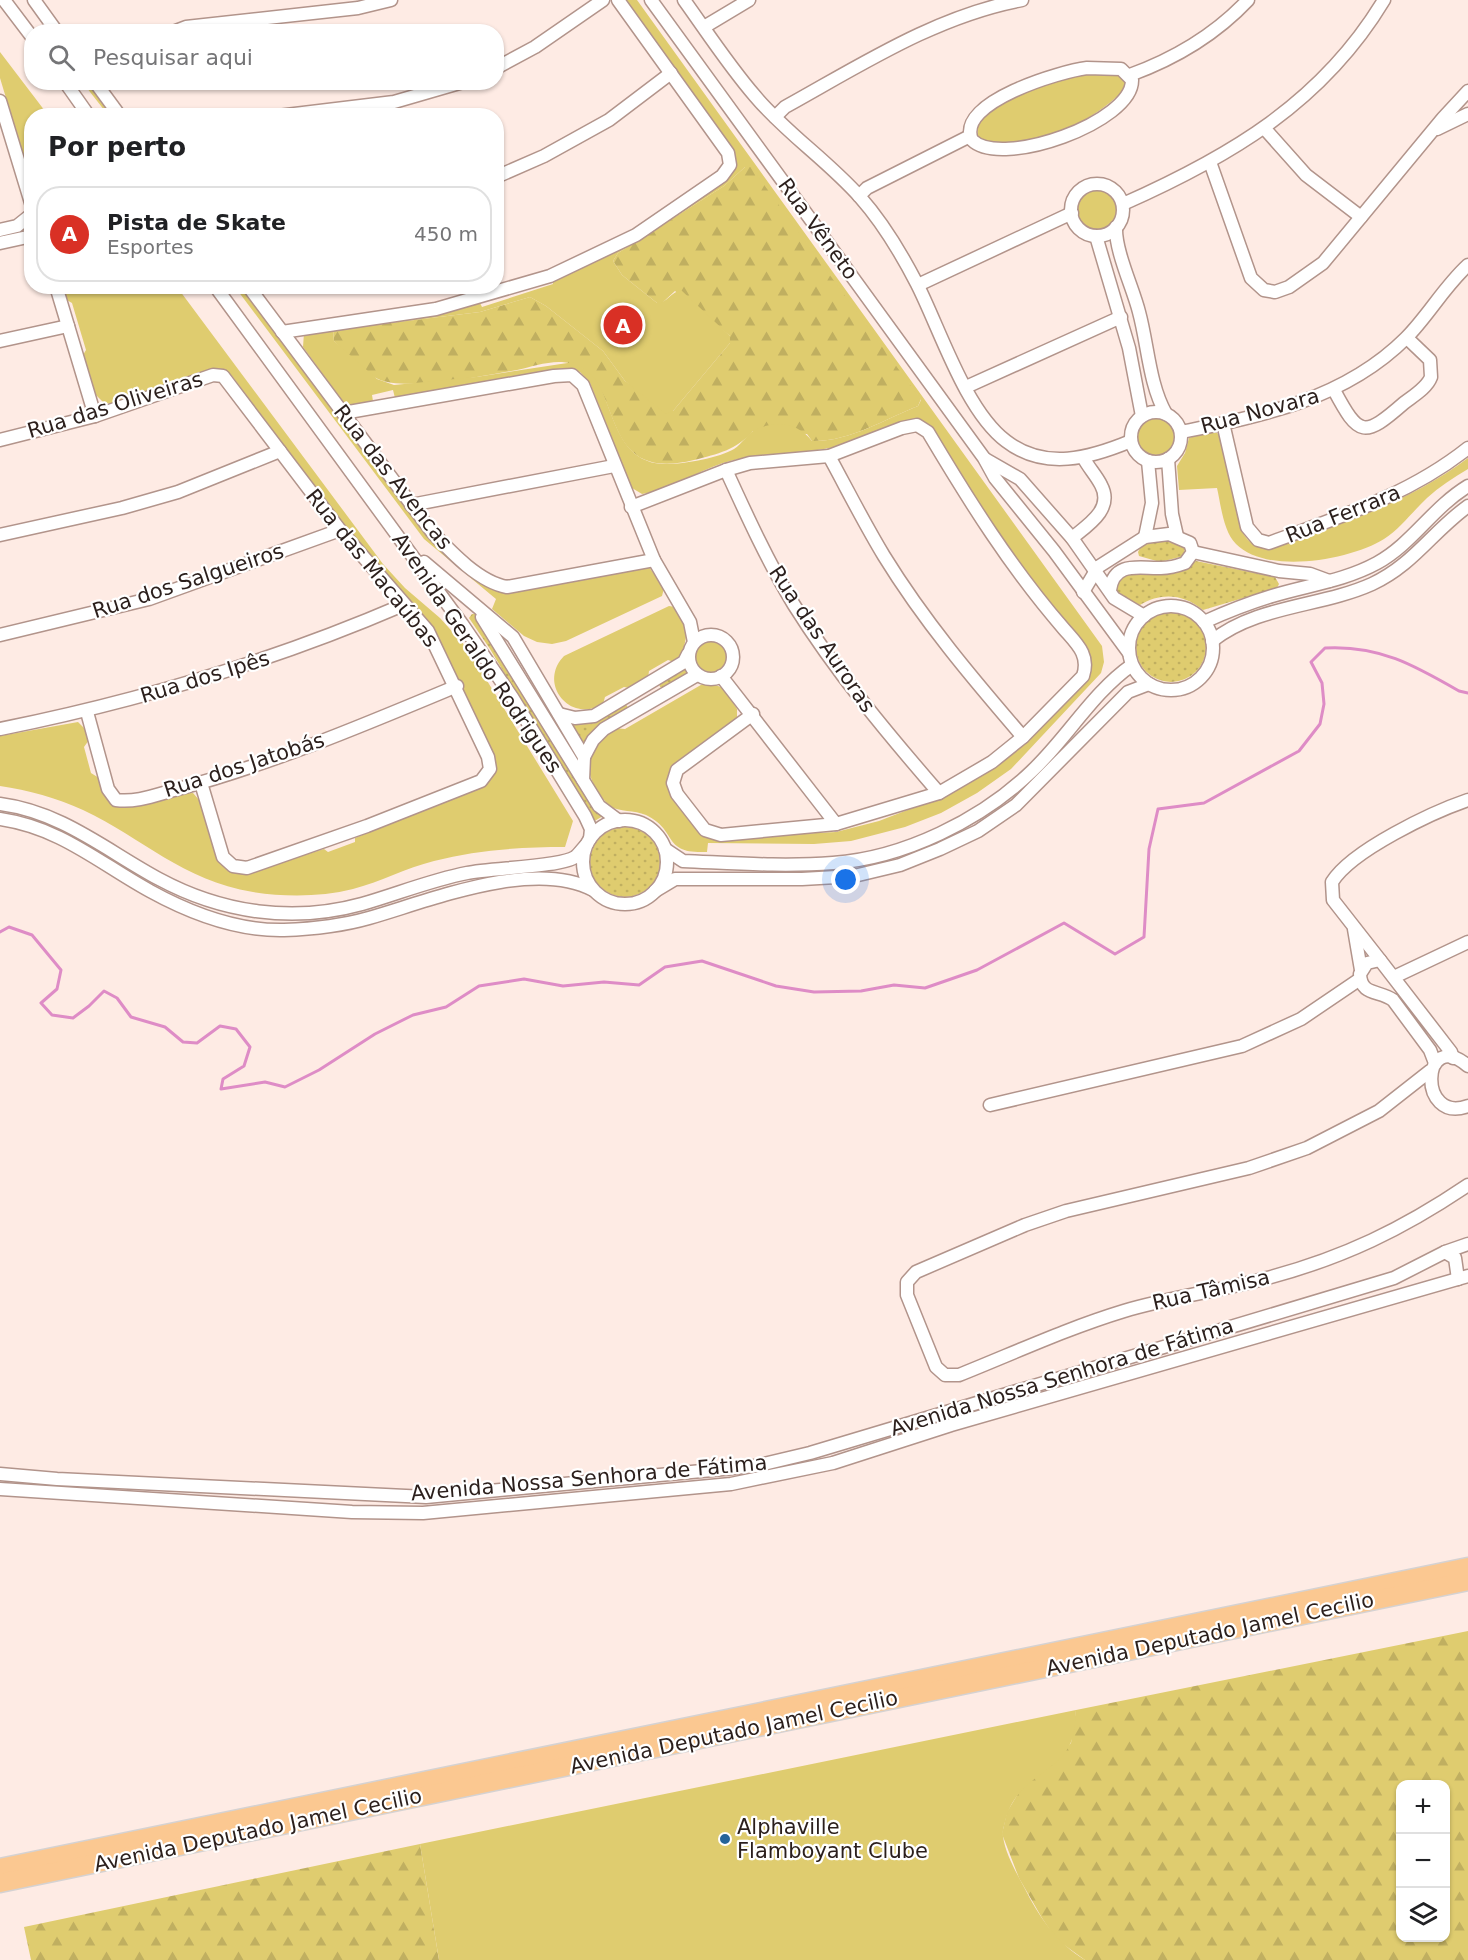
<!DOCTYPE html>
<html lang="pt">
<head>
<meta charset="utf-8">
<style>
  :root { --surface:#fff; --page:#f2f2f2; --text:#202124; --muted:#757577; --line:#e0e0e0; --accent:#d93025 }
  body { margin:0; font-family:"DejaVu Sans",sans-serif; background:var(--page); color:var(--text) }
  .controls { position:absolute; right:18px; bottom:18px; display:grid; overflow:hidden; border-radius:12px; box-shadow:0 2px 4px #0004 }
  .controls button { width:54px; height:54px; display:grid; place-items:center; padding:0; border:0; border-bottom:2px solid var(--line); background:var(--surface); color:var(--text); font:30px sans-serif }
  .you { position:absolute; left:846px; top:880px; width:21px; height:21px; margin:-15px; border:4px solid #fff; border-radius:50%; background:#1a73e8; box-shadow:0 0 0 9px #1a73e833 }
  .badge { display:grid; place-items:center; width:39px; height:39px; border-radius:50%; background:var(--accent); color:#fff; font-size:20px; font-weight:700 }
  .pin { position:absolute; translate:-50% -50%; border:3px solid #fff; box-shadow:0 2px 6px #0006 }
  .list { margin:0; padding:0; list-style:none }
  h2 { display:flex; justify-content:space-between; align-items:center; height:78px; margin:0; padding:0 24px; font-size:26px }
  h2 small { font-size:20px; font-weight:400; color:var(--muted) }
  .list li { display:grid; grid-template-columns:39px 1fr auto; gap:18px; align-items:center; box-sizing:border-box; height:96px; margin:0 12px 12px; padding:0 12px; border:2px solid var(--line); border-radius:24px }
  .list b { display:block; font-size:22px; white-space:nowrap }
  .list p { margin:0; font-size:20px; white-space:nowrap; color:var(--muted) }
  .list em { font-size:20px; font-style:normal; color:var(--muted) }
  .icon { flex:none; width:33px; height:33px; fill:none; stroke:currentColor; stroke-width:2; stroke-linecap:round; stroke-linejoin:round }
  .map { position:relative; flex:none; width:1468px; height:1960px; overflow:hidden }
  .search { position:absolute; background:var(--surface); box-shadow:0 2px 4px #0004; left:24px; top:24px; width:480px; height:66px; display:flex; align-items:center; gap:15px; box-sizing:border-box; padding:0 21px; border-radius:24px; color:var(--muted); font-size:22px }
  .panel { position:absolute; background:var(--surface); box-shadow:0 2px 4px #0004; left:24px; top:108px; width:480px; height:186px; border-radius:24px }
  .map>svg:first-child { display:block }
  .grass { fill:url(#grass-dots) }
  .forest { fill:url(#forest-firs); fill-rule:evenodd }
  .park { fill:#dfcc6f; fill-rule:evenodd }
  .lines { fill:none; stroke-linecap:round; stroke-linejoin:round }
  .stream { stroke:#de8cc6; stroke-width:3 }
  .minor-casing { stroke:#b2948b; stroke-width:15 }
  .highway-casing { stroke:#d5d2d2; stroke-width:21 }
  .minor { stroke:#fff; stroke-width:12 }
  .highway { stroke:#fbc891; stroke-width:18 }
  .poi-dot { fill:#246399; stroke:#fff; stroke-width:2 }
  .labels { text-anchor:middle; stroke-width:4.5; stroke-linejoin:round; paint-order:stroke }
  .street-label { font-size:21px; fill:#2b1f1c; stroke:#fff }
  .poi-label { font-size:21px; fill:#2b1f1c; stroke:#fff; text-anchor:start }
</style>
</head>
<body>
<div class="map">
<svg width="1468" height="1960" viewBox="0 0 1468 1960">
  <defs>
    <pattern id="grass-dots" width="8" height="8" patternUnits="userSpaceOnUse" patternTransform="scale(1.5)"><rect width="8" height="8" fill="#dfcc6f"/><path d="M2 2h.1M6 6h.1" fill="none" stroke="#c0af60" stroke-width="1.8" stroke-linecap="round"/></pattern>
    <pattern id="forest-firs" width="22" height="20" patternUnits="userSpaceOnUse" patternTransform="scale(1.5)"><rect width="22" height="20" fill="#dfcc6f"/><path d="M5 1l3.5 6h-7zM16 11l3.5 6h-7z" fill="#c0af60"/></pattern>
  </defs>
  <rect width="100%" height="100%" fill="#feebe4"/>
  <g class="grass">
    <path d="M1162 540 1185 547 1184 556 1160 562 1139 556 1138 552 1141 546Z"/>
    <path d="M1196 561 1275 577 1279 584 1277 588 1203 610C1184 594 1161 592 1140 605L1116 594 1113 585 1126 572 1167 574Z"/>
    <circle cx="1171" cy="647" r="35"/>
    <path d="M472 614H477L603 816 593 822 490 649 469 618Z"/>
    <path d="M686 668 688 674 663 688 660 687 659 683Z"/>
    <path d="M625 703 629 709 595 730 584 745 569 720Z"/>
    <circle cx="625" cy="862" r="35"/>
  </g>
  <g class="forest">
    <path d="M745 167H752L921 399 918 406C885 419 849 442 812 441L807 434 753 431C736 450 718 454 694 460 589 486 631 368 562 362 548 361 530 367 517 370 486 375 405 392 378 379 361 372 346 354 334 341L333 330 480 312 530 297 546 306 603 351 625 381 673 411 730 343V336L675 291 662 303H657L622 275 613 261 618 253 724 186Z"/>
    <path d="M1468 1631V1960H1085L1056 1939 1042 1918 1019 1878 1002 1834 1007 1812 1019 1792 1036 1775 1056 1761 1071 1743 1076 1710ZM1400 1784H1446V1938H1400Z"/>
    <path d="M420 1844 439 1960H31L24 1927Z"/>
  </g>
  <g class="park">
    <path d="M625 0H637L1102 646 1104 662 1101 673 1011 769 977 793 941 813 905 827 851 841 814 844 708 843 707 852C661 854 679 831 646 815 634 810 620 812 609 806 580 772 584 757 613 728L625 729 706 682 724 688 737 709V718L668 781 721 838 836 832 879 821 941 797 961 786 1091 667 1088 648 1036 589 994 531 929 425C908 412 864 438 842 445 803 456 762 451 723 463 696 472 669 490 642 494L632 488 590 383 580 372 565 368 395 398 393 390 372 395 373 401 352 405 343 402 303 347 304 333 451 310 480 303 482 307 553 284 552 279 635 238 733 167ZM745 167H751L921 400 918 406C885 419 849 442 812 441 798 423 776 420 755 430 747 434 742 444 734 449 719 458 680 465 662 464 620 461 615 418 600 387 595 375 584 369 574 362L476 377 394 385 377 379 334 341 333 330 480 312 530 297 546 306 603 351 625 381 666 414 673 411 730 343V336L681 290C671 292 667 303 657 303L622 275 613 261 618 253 724 186Z"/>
    <path d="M0 52 48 115 32 116 31 181 0 78Z"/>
    <path d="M1087 73H1120L1125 78V89C1093 122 1025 158 978 139L977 124C1012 91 1042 84 1087 73Z"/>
    <path d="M83 83H91L115 115H108Z"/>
    <circle cx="1097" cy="210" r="20"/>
    <path d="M62 287H177L383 564 405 588 440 618 467 648 573 821 565 847C521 847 477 850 434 861 406 868 380 882 353 889 321 897 285 897 253 892 182 880 144 839 83 810 57 798 28 790 0 786V736L78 722 86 730 89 740 84 747 91 773 99 778 108 798 193 793 200 801 219 860 229 871 243 874 324 849 328 852 355 842V838L479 787 493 758 447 656 434 632 368 558 232 376 228 374 113 404 104 403 95 394 83 355 86 350 72 303 65 299Z"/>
    <path d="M235 287H243L430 535 486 584 649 567 664 588 662 596 566 641 552 644 537 642 524 636 492 609 496 599 424 539Z"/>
    <circle cx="1156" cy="437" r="20"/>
    <path d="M1213 430 1221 436 1242 531C1249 545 1260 550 1275 547 1343 522 1410 502 1468 458V469C1453 478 1439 487 1427 498 1412 512 1401 528 1384 539 1351 560 1266 575 1236 544 1223 531 1221 505 1217 488L1179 490 1177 466 1185 453 1189 438Z"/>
    <path d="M669 606 675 607C687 625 689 626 684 647 682 655 681 658 674 662L668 660 649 671 648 678 629 688 624 687 605 697 603 704C571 724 537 684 564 656Z"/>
    <circle cx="711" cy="657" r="18"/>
    <path d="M1076 1710C1075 1720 1075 1733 1071 1742 1059 1773 1015 1777 1005 1822 1004 1826 1002 1832 1003 1836 1005 1853 1016 1872 1024 1887 1039 1917 1056 1942 1085 1960H439L420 1844Z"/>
  </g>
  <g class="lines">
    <path class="stream" d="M0 932 9 927 32 935 61 970 57 989 41 1003 52 1015 73 1018 89 1006 104 991 117 998 131 1017 165 1027 183 1042 197 1043 220 1026 236 1029 250 1047 244 1066 223 1079 221 1089 265 1082 285 1087 319 1070 375 1034 413 1015 446 1007 479 986 524 979 563 986 604 982 639 985 665 967 702 961 776 986 814 992 861 991 894 985 925 988 977 970 1064 923 1115 954 1144 937 1149 849 1158 809 1204 803 1299 751 1320 724 1324 704 1322 683 1311 662 1325 648C1379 645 1414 665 1459 691L1468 693"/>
    <defs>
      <g id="minor">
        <path d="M4 0 32 37"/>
        <path d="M34 0 57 32"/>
        <path d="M651 0 984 458 995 478 1054 551 1129 653"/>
        <path d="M684 0C707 32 729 66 755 96 786 133 827 160 860 197 883 223 901 253 917 284 940 329 965 410 1006 441 1045 471 1090 458 1131 441"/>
        <path d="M704 27 749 0"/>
        <path d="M173 32 186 27 358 8 391 0"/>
        <path d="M496 68 535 47 603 0"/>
        <path d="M1087 68 1121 69 1132 80C1133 122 1001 169 972 140 955 102 1062 71 1087 68Z"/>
        <path d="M1130 75C1174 59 1215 35 1248 0"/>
        <path d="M65 82 89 116"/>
        <path d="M95 82 120 116"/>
        <path d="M0 101 32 206"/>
        <path d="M278 116 394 102 463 82"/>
        <path d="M775 117 785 107C861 65 936 16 1022 0"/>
        <path d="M1265 129 1306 175 1361 217"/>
        <path d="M1437 129 1468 114"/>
        <path d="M1210 162 1251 278 1264 290 1275 292 1289 287 1323 263 1443 118 1468 91"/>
        <path d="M496 177 544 156 609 120 671 73"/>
        <circle cx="1097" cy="210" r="26"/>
        <path d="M859 196 867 188 970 136"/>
        <path d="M1123 204C1229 157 1322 103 1384 0"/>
        <path d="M1116 227C1115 251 1133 288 1139 312 1148 345 1149 384 1166 414"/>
        <path d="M0 230 17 226 32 214"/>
        <path d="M1096 236 1129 348 1142 416"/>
        <path d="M0 243 32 236"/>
        <path d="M918 285 1072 213"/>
        <path d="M56 286 95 416"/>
        <path d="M215 286 462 624 512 697 585 816 591 829 590 839"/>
        <path d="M248 286 432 532C451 552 479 582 507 587L654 560"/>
        <path d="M282 332 436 309 550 276 636 235 722 176 730 165 728 153 618 0"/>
        <path d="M0 341 68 326"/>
        <path d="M966 387 1121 317"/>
        <path d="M1334 390C1359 437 1364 438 1404 403 1413 396 1427 388 1431 377L1430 360 1407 338"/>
        <circle cx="1156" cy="437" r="25"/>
        <path d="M343 413 554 376 572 375 583 385 654 560 690 622 694 642"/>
        <path d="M1223 423 1247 527 1258 540 1269 543C1339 517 1409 495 1468 448"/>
        <path d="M1181 432C1262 416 1345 399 1406 338 1428 316 1444 287 1468 265"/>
        <path d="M0 440 95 416 213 375 223 376 340 530 428 631 488 757 490 769 481 781 367 826 247 868 233 866 223 857 201 783"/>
        <path d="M829 456C847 489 864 523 884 556 924 621 973 679 1023 737"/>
        <path d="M985 459 1020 479 1072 538 1114 598 1144 616"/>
        <path d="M1168 459 1172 514 1177 536"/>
        <path d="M726 470C747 516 768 562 794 605 836 672 887 733 939 793"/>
        <path d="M411 505 614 466"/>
        <path d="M631 507 726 470 750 463 829 456 902 428 917 425 928 432C969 501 1011 568 1064 629 1077 644 1090 655 1083 676L1023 737 992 762 939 793 836 824 721 835 705 830 677 794 673 783 677 770 753 714"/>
        <path d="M0 535 122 508 178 492 280 451"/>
        <path d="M1145 537 1152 503 1148 461"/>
        <path d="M1072 538C1088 525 1114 509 1101 485 1096 475 1088 467 1083 457"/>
        <path d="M1193 552 1279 571 1310 574 1329 581"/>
        <path d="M424 562 513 637 584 757 583 780"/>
        <path d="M1083 592 1098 567 1145 537 1169 534 1190 543 1193 552 1185 563C1177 566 1170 568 1161 568 1141 569 1114 560 1110 590"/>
        <circle cx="1171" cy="648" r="42"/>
        <path d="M482 617 599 806 619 821"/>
        <path d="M1204 622C1226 612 1249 603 1272 596 1308 585 1344 581 1377 563 1412 544 1432 508 1468 486"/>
        <circle cx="711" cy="657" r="22"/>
        <path d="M0 635 149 599 340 530"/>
        <path d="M1212 641C1257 605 1321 607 1372 584 1413 565 1432 532 1468 506"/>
        <path d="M721 676 836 824"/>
        <path d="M87 712 108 789 116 800C137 803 158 794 178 789 274 763 366 724 457 686"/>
        <path d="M559 714 575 718 594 716 684 662 688 654"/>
        <path d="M0 729C139 701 273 661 403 605"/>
        <path d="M584 757 593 740 604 729 697 675"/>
        <path d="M0 804C62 812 107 851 159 879 222 913 293 923 362 904 397 894 431 880 467 873 490 868 561 867 575 857 579 854 583 848 587 844"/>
        <path d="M0 819C61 828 99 863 150 891 190 913 238 931 284 930 312 929 341 926 369 918 429 901 533 858 593 890"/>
        <circle cx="625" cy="862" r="42"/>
        <path d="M665 849 683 861C732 863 783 867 833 863 904 858 981 820 1032 771 1067 738 1093 692 1132 665"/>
        <path d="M655 891 675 879H802L854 876 900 865 940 849 978 831 1016 805 1128 692 1149 684"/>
        <path d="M1354 929 1361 970"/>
        <path d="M1380 960 1333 900 1332 882C1352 850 1433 812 1468 800"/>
        <path d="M1394 977 1468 942"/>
        <path d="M1435 1063 1430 1050 1393 1000C1379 990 1361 996 1360 974L1367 963 1380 960 1451 1052 1453 1058"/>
        <path d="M1468 1066C1421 1026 1417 1125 1468 1106"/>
        <path d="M1430 1071 1379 1111 1307 1148 1249 1168 1066 1211 1025 1225 916 1272 907 1282V1295L936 1367 945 1375H959C1014 1353 1068 1328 1124 1311 1171 1297 1220 1291 1267 1278 1343 1258 1403 1229 1468 1185"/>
        <path d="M990 1105 1242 1046 1301 1019 1360 979"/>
        <path d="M1445 1252 1455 1258 1458 1279"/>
        <path d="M0 1474 57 1479 426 1497 755 1466 810 1453 1394 1278 1445 1252 1468 1244"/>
        <path d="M0 1489 352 1512 423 1513 731 1484 833 1463 951 1425 1468 1276"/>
      </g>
      <g id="highway">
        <path d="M0 1868 1468 1567"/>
        <path d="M0 1883 1468 1581"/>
      </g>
    </defs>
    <use href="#minor" class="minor-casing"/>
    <use href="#highway" class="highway-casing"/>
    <use href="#minor" class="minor"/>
    <use href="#highway" class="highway"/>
  </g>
  <circle class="poi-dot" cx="725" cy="1839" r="6"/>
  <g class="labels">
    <g class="street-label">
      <text transform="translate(818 229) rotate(54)" y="7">Rua Vêneto</text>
      <text transform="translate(115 405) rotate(-17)" y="7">Rua das Oliveiras</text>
      <text transform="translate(1260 411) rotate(-15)" y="7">Rua Novara</text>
      <text transform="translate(393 477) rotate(52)" y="7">Rua das Avencas</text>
      <text transform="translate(1343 514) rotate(-22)" y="7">Rua Ferrara</text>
      <text transform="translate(372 568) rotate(51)" y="7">Rua das Macaúbas</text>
      <text transform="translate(188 581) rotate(-18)" y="7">Rua dos Salgueiros</text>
      <text transform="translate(822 639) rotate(56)" y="7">Rua das Auroras</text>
      <text transform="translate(477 653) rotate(56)" y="7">Avenida Geraldo Rodrigues</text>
      <text transform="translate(205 677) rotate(-17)" y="7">Rua dos Ipês</text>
      <text transform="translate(244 765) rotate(-18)" y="7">Rua dos Jatobás</text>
      <text transform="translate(1211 1290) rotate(-13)" y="7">Rua Tâmisa</text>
      <text transform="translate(1062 1377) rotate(-17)" y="7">Avenida Nossa Senhora de Fátima</text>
      <text transform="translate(589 1478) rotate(-5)" y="7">Avenida Nossa Senhora de Fátima</text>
      <text transform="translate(1210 1634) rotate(-12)" y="7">Avenida Deputado Jamel Cecilio</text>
      <text transform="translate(734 1732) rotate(-12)" y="7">Avenida Deputado Jamel Cecilio</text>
      <text transform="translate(258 1830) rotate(-12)" y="7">Avenida Deputado Jamel Cecilio</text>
    </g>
    <g class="poi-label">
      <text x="737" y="1834">Alphaville<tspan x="737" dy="24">Flamboyant Clube</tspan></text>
    </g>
  </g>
</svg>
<div class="controls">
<button>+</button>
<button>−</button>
<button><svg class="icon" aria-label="layers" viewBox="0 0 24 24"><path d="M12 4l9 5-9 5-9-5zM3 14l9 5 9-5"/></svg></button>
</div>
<div class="you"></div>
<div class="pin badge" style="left:623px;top:325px">A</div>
<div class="search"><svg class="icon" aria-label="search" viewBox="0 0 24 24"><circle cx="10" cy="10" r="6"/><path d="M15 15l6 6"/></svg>Pesquisar aqui</div>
<section class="panel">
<h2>Por perto<small></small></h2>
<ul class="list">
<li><span class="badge">A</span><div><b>Pista de Skate</b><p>Esportes</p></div><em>450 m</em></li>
</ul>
</section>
</div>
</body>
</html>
